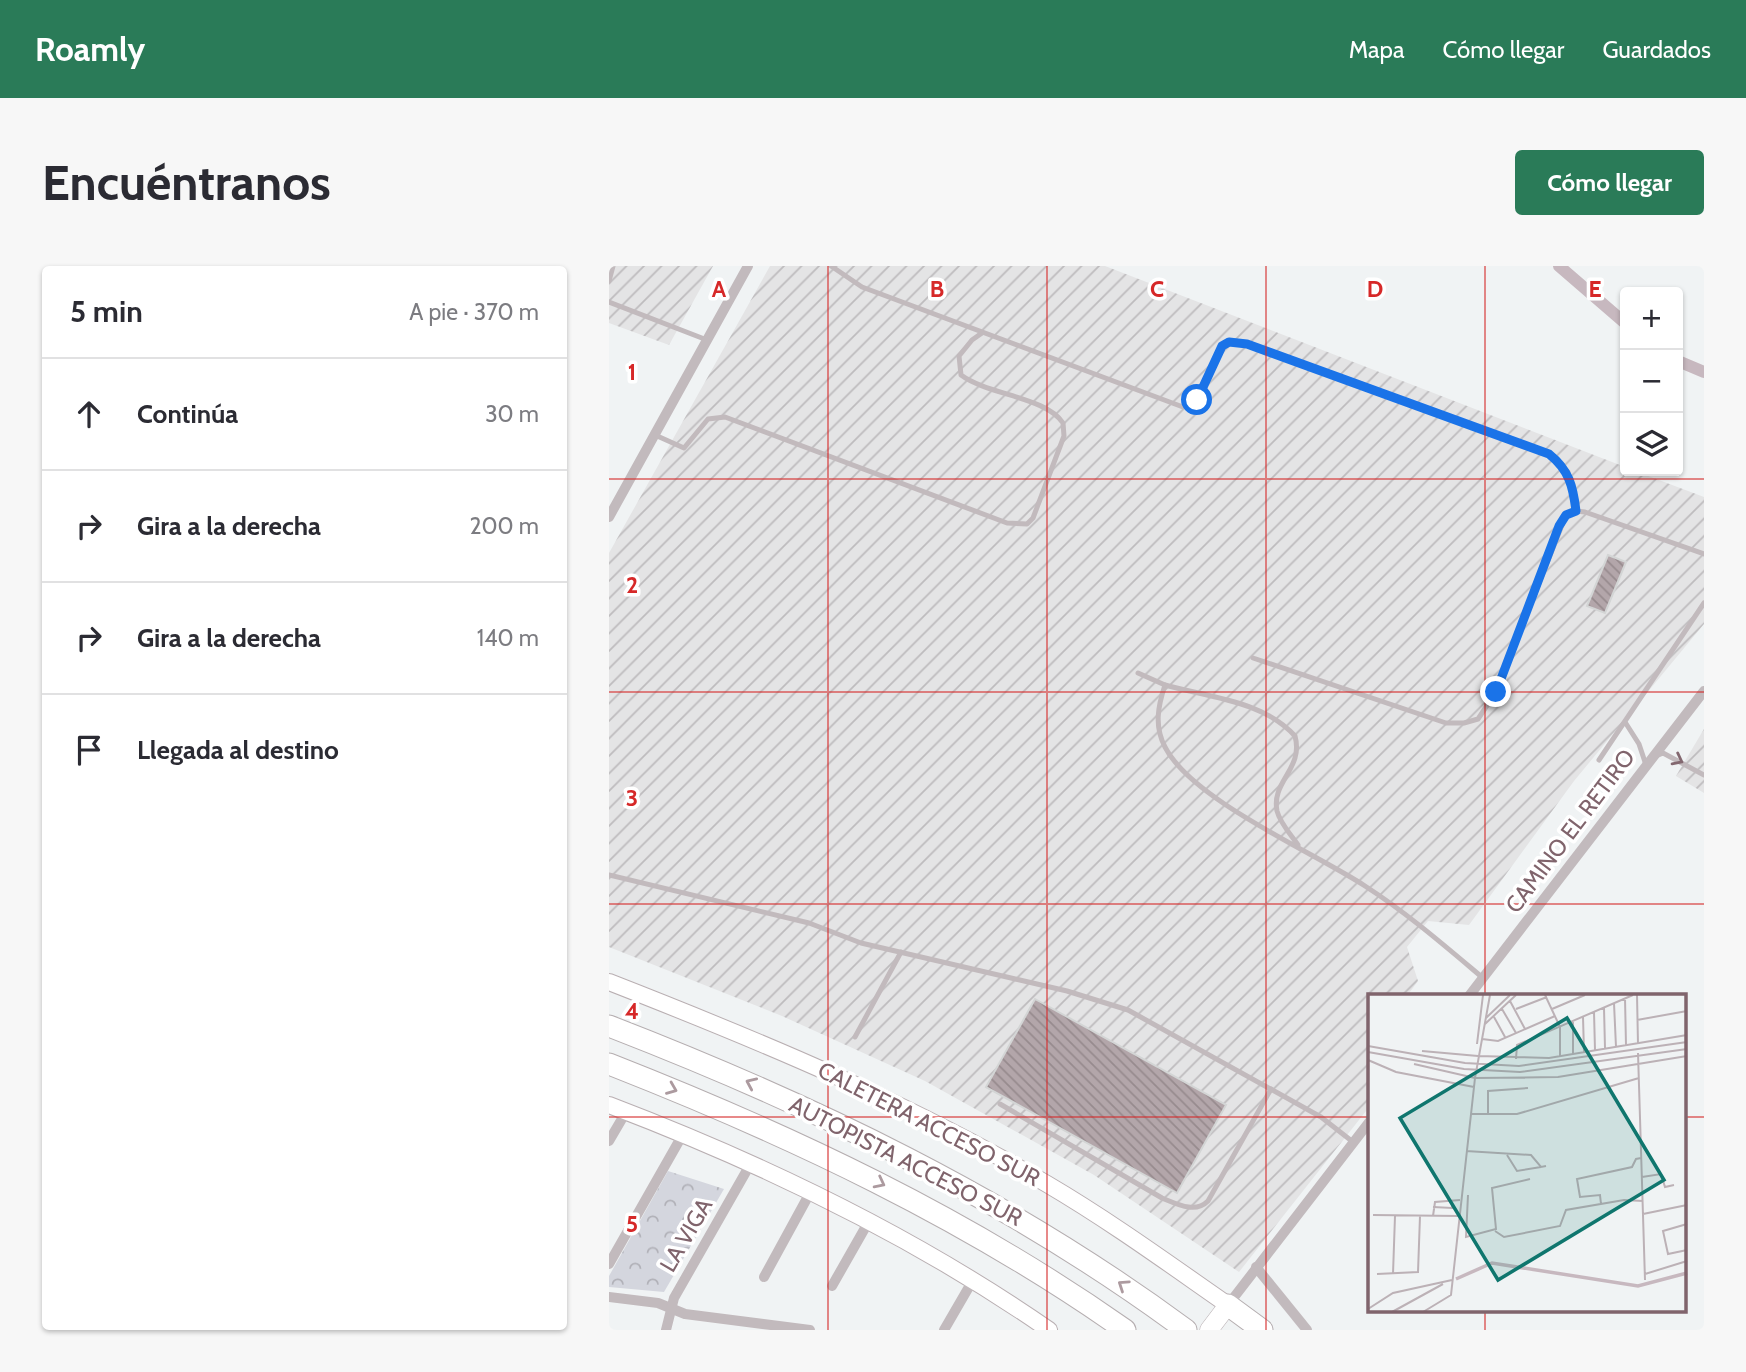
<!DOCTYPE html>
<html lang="es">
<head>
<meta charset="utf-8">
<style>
  :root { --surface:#fff; --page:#f7f7f7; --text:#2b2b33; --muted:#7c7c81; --line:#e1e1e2; --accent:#2a7b58 }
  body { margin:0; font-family:Cabin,sans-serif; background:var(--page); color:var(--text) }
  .controls { position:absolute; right:21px; top:21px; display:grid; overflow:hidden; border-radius:7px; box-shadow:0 2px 5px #0004 }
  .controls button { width:63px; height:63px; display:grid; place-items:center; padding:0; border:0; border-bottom:2px solid var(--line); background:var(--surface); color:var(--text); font:35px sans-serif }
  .stop { position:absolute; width:21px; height:21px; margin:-16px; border:5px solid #1a73e8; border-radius:50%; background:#fff }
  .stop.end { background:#1a73e8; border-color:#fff; box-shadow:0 2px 7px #0008 }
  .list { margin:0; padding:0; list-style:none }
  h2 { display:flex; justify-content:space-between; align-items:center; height:91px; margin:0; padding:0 28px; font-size:30px }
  h2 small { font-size:23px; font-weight:400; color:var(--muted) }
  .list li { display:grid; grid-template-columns:46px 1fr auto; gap:21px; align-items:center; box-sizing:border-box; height:112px; padding:0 28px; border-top:2px solid var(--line) }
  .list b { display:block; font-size:26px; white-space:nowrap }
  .list em { font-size:23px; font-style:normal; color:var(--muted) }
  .icon { flex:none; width:38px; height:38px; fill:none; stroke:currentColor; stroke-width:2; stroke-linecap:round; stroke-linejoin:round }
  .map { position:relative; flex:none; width:1095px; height:1064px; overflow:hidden; border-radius:7px }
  header { display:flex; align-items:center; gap:42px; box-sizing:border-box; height:98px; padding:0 35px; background:var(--accent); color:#fff }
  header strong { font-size:33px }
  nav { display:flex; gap:38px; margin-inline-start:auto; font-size:24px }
  .intro { display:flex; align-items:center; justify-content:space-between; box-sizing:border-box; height:168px; padding:0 42px }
  h1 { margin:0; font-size:49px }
  .button { padding:18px 32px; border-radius:7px; background:var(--accent); color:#fff; font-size:24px; font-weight:700 }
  main { display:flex; gap:42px; padding:0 42px }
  aside { flex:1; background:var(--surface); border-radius:7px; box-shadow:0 2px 5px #0004 }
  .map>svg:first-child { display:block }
  .industrial { fill:url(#industrial-furrows) }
  .park { fill:url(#park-crowns) }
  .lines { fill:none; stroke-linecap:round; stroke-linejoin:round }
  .canal { stroke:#c7b8bf; stroke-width:12 }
  .building { fill:url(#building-back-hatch); stroke:#d3d5d5; stroke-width:2 }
  .secondary-casing { stroke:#b9afb2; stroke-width:18 }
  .primary-casing { stroke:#b7aeb1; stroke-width:19 }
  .highway-casing { stroke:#b5aeb0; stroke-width:23 }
  .lane { stroke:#c2babd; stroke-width:5 }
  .street { stroke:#c2babd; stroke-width:10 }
  .secondary { stroke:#fff; stroke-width:16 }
  .primary { stroke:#fff; stroke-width:18 }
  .highway { stroke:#fff; stroke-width:21 }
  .oneway { stroke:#836870 }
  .oneway2 { stroke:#ac9a9f }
  .route { stroke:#1a73e8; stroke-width:9 }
  .grid { fill:none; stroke:#d62828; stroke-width:2; stroke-opacity:0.55 }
  .labels { text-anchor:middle; stroke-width:7; stroke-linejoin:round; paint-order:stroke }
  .street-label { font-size:23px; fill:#80646c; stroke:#fff }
  .inset-river { fill:none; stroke:#c7b8bf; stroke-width:3.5 }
  .inset-road { fill:none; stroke:#bcb1b6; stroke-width:2 }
  .view { fill:#0f766e; fill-opacity:0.15; stroke:#0f766e; stroke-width:3.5 }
  .inset-edge { fill:none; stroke:#80646c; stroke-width:3.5 }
  .grid-label { font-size:23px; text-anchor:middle; font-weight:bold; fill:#d62828; stroke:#fff; stroke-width:7; stroke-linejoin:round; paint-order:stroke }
</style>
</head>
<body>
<header>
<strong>Roamly</strong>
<nav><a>Mapa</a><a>Cómo llegar</a><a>Guardados</a></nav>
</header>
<div class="intro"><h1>Encuéntranos</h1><a class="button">Cómo llegar</a></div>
<main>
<aside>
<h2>5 min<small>A pie · 370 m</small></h2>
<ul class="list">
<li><svg class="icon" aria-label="ahead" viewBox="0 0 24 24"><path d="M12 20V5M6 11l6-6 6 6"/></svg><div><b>Continúa</b></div><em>30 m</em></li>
<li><svg class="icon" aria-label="right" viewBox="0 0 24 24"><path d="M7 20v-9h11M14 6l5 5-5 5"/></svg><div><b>Gira a la derecha</b></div><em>200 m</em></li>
<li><svg class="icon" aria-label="right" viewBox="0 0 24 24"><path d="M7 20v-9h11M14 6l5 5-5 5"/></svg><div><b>Gira a la derecha</b></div><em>140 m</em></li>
<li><svg class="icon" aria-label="arrive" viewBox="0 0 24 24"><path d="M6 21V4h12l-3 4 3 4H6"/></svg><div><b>Llegada al destino</b></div></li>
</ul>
</aside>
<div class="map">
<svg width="1095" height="1064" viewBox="0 0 1095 1064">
  <defs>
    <pattern id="industrial-furrows" width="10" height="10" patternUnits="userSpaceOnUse" patternTransform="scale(1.75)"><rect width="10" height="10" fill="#e4e4e5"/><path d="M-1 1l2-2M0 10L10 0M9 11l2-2" fill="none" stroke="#bebcbe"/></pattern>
    <pattern id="park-crowns" width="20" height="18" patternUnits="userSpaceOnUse" patternTransform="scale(1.75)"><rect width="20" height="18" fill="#d4d6de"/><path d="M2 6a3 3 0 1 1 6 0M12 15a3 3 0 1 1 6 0" fill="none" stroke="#b1b1b8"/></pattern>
    <pattern id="building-back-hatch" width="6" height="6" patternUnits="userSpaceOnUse" patternTransform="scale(1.75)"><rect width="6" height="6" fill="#b3a6aa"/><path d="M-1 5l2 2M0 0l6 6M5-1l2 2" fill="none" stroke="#978b8e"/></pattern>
  </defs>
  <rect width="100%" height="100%" fill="#f0f3f4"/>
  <g class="industrial">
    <path d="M0 0H104L60 79 0 57Z"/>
    <path d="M161 0H496L1016 201V205H1026L1095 231V358L965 515 860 659 819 655 798 681 809 715 798 730H761V840L630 1006 485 909 316 815 173 750 0 681V287Z"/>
    <path d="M1095 463V527L1067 510Z"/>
  </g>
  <path class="park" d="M59 905 115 923 55 1026 0 1021V1010Z"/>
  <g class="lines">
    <g class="canal">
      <path d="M950 0 1016 57"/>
      <path d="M1069 95 1095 106"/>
    </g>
  </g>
  <g class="building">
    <path d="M999 289 1017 296 996 347 978 340Z"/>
    <path d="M426 733 617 839 568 927 377 821Z"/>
  </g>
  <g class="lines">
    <defs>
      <g id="secondary">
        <path d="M0 716C151 775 298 836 438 918 501 955 560 998 619 1039"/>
        <path d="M0 839C155 898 303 969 440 1064"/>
      </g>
      <path id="primary" d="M600 1064 619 1039"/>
      <g id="highway">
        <path d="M0 760C204 839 400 933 577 1064"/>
        <path d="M0 798C181 869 357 952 516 1064"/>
        <path d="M619 1039 653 1064"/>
      </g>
    </defs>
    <use href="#secondary" class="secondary-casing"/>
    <use href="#primary" class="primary-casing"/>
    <use href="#highway" class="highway-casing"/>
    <g class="lane">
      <path d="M222 0 253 21 574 141 588 134 613 81 620 76 638 78 940 188 959 206 967 245"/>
      <path d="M0 15 4 0"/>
      <path d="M0 36 98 74"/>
      <path d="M46 169 75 182 99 153 116 151 398 257 418 258 424 252 455 170 454 157C437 131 379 129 352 109L350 90 363 74 373 67"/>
      <path d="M644 392 837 457H855L869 453 887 426 957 249 967 245 976 246 1095 288"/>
      <path d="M529 407 556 419C549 440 545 460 556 481 583 534 704 586 756 620 798 647 836 680 874 712"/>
      <path d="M556 419C599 431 655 435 686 470 695 503 662 515 668 545 671 557 682 569 689 579"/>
      <path d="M1016 456 1030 478 1037 499"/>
      <path d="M1047 490 1054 487 1095 509"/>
      <path d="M990 494 1095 337"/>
      <path d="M0 609 200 657 252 677 458 725 519 744 712 851 744 876"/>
      <path d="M246 771 292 686"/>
      <path d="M391 838 553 932C568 938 586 948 599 935L662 823"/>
    </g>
    <g class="street">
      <path d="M0 251 139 0"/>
      <path d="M860 730 1095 425"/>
      <path d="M0 875 17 846"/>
      <path d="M0 998 74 868"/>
      <path d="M647 1001 698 1064"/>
      <path d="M155 1011 202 925"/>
      <path d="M223 1020 260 955"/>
      <path d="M0 1031 49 1037 76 1048 201 1064"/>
      <path d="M619 1039 761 855"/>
      <path d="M57 1064 65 1032 142 897"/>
      <path d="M335 1064 364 1014"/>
    </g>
    <use href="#secondary" class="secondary"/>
    <use href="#primary" class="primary"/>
    <use href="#highway" class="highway"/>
  </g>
  <defs><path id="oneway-chevron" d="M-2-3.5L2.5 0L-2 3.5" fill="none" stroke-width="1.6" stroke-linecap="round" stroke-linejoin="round" transform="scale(1.75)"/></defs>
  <use class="oneway" href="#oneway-chevron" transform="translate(1069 494) rotate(27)"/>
  <g class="oneway2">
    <use href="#oneway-chevron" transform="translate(142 817) rotate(-156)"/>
    <use href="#oneway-chevron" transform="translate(63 823) rotate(22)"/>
    <use href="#oneway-chevron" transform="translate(271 917) rotate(27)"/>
    <use href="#oneway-chevron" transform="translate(514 1019) rotate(-146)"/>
  </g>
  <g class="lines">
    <path class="route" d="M588 134 613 80 620 76 638 78 940 188C960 204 964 220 967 245L957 249 950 260 887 426"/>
  </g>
  <path class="grid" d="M219 0V1064M438 0V1064M657 0V1064M876 0V730M0 213H1095M0 426H1095M0 638H1095M0 851H761M1076 851H1095M876 1045V1064"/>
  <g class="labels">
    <g class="street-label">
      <text transform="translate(961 565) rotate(-53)" y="8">CAMINO EL RETIRO</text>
      <text transform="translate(320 858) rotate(27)" y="8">CALETERA ACCESO SUR</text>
      <text transform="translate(297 895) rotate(27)" y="8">AUTOPISTA ACCESO SUR</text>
      <text transform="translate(77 969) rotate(-60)" y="8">LA VIGA</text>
    </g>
  </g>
  <g transform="translate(759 728)">
    <rect width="318" height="318" fill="#f0f3f4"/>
    <path class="inset-river" d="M88 285 124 269 270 292 319 279"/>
    <path class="inset-road" d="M122 1 107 84 190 83 319 62M177 1 192 33V62M269 1 270 50M257 4 258 51M142 7 157 35M246 9 248 53M236 14 237 54M134 15 148 39M148 15 179 3M184 15 217 1M226 18 227 56M126 23 137 43M215 23 216 58M118 24 142 1M269 26 319 17M205 28V60M117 30 148 1M114 45 130 47 187 22M109 50 115 1M0 52 97 69 151 72 319 48M54 57 110 62M0 58 96 75 152 78 319 55M270 59 277 286M110 62 181 64 319 41M148 65 149 51 265 1M0 66 28 78 106 93M46 70 107 84M103 120H149L271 84M120 121V97L160 94M98 157 163 161 173 173 178 172M139 161 149 177 173 173M274 183 293 180 297 193 306 191M100 201 98 243 128 235 124 194 162 185M233 210 232 201 212 203 209 185 264 173 268 165 273 164M65 213 84 214V208M275 220 319 211M5 221 91 222M65 222 67 208 92 206M319 230 295 237 300 260 319 256M127 237 136 243 192 232 198 216 256 206 275 207M9 280 50 278 52 222M25 280 27 222M277 280 319 267M0 315 25 299 84 286M24 318 75 290M55 318 83 301 107 84"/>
    <path class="view" d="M199 24 296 186 130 286 32 124Z"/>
    <rect width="318" height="318" class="inset-edge"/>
  </g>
  <g class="grid-label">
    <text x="110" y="31">A</text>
    <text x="328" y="31">B</text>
    <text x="548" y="31">C</text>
    <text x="766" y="31">D</text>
    <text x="986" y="31">E</text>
    <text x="23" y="114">1</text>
    <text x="23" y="327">2</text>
    <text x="23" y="540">3</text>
    <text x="23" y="753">4</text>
    <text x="23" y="966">5</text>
  </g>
</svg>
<div class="controls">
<button>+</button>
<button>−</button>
<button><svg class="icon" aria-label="layers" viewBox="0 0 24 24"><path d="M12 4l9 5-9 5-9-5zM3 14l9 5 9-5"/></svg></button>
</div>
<div class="stop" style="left:588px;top:134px"></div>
<div class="stop end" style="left:887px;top:426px"></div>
</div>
</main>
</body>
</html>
